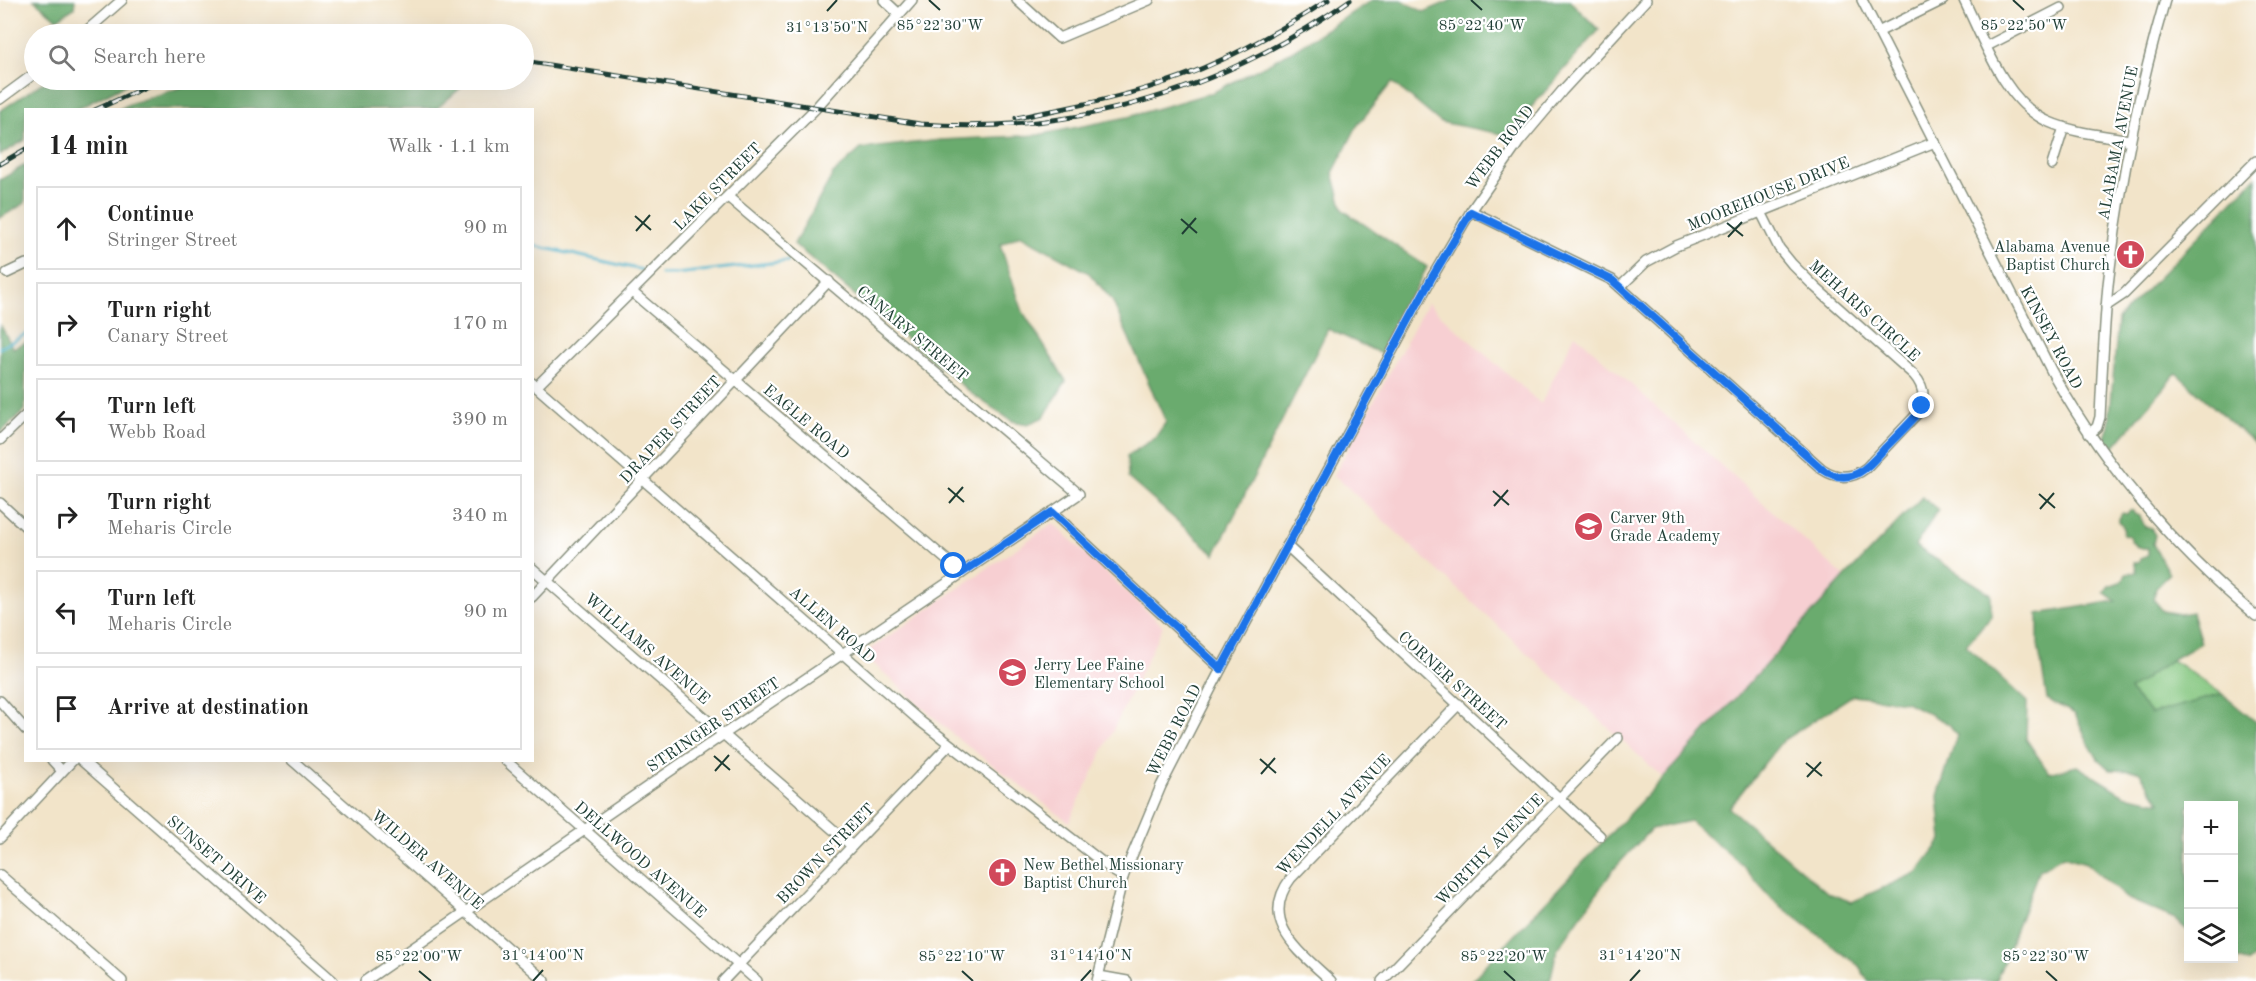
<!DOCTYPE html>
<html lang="en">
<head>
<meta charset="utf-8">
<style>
  :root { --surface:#fff; --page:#f6f6f6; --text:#222; --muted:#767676; --line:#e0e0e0 }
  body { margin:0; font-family:"Old Standard TT",serif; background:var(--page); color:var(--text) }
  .controls { position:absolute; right:18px; bottom:18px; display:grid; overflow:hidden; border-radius:0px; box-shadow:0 6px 24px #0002 }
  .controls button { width:54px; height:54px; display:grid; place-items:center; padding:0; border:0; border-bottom:2px solid var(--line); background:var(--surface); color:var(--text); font:30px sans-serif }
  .stop { position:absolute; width:18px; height:18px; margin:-14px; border:4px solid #1a73e8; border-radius:50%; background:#fff }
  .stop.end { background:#1a73e8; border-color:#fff; box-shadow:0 2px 6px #0008 }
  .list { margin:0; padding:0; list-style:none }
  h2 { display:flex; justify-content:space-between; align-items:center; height:78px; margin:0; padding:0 24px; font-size:26px }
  h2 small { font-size:20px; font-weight:400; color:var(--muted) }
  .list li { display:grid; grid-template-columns:39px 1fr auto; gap:18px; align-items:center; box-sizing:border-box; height:84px; margin:0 12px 12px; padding:0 12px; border:2px solid var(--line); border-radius:0px }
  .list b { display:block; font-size:22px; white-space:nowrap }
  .list p { margin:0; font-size:20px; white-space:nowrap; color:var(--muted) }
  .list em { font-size:20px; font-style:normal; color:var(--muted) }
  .icon { flex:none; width:33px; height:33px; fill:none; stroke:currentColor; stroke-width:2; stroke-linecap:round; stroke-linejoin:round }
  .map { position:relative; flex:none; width:2256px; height:981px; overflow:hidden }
  .search { position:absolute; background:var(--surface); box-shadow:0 6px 24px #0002; left:24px; top:24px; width:510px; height:66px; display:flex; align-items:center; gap:15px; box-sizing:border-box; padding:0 21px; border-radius:33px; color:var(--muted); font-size:22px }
  .panel { position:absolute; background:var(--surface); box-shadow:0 6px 24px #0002; left:24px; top:108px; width:510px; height:654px; border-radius:0px }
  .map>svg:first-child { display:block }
  .built { fill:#f7cfd2 }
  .green { fill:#84c67f; stroke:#52825a; stroke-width:1.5 }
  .forest { fill:#6bab6e; stroke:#457451; stroke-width:1.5; fill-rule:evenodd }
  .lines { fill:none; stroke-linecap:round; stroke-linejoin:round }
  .stream { stroke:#48b0c7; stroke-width:3 }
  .minor-casing { stroke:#88907e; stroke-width:12 }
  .minor { stroke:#fff; stroke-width:9 }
  .rail-casing { stroke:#1f3d34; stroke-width:5 }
  .rail { stroke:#fff; stroke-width:3; stroke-dasharray:9; stroke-linecap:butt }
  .route { stroke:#1a73e8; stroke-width:8 }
  .ticks { fill:none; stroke:#1f3d34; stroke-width:2 }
  .labels { text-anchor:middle; stroke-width:4.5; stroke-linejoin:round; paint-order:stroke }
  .street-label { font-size:16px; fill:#1f3d34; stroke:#fff }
  .poi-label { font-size:16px; fill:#1f3d34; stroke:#fff; text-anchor:start }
  .ticks-label { font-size:15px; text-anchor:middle; fill:#1f3d34; stroke:#fff; stroke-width:4.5; stroke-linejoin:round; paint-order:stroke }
</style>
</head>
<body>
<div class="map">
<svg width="2256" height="981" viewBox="0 0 2256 981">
  <rect width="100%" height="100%" fill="#fff"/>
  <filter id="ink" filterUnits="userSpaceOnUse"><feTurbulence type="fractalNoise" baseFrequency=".0167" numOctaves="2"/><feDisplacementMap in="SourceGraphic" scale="12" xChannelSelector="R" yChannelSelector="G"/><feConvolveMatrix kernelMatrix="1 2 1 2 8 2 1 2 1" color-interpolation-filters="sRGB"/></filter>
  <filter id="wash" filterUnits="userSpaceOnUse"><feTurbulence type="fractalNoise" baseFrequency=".008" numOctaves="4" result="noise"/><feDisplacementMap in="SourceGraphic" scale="24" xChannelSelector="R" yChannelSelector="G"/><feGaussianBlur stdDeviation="1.35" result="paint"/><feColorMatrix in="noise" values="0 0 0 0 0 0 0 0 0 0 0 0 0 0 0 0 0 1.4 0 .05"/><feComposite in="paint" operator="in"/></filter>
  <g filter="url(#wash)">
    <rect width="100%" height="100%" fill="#f2e4c9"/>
    <g class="built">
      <path d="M1427 303 1541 404 1575 334 1845 577 1663 778 1334 475Z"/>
      <path d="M1053 523 1163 626 1069 822 958 739 863 654Z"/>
    </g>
    <path class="green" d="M2171 660 2177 663 2222 694 2151 714 2129 690Z"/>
    <g class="forest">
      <path d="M34 0H75L74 8 57 19Z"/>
      <path d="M1372 0H1401L1424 12 1452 0H1569L1599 30 1507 135 1440 122 1392 82 1357 126 1333 173 1343 210 1427 267 1382 354 1328 329 1215 554 1128 478 1127 456 1155 438 1166 422 1112 300 1089 273 1020 235 1000 245 1023 312 1066 381 1044 417 1028 424 1012 421 972 394 794 244 833 174 861 149 941 140 1038 135 1128 117 1214 92 1292 51Z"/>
      <path d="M76 80H135L77 109 26 110 25 140 0 155V111L42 83Z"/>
      <path d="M204 80H467L464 85 436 109H120L129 104Z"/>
      <path d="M25 165V203L0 218V180Z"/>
      <path d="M2256 177V445L2176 373 2112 449 2104 440 2109 426 2118 319Z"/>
      <path d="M0 324 13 348 26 342 25 410 0 433Z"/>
      <path d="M1922 497 1938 510 1915 546 1991 594V616L1966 645 2027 702 2026 739 2049 773 2077 766 2124 795 2160 802 2139 771 2110 770 2098 759 2089 744 2075 714 2047 699 2038 644V614L2116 601 2104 592 2109 586 2123 581 2126 574 2137 572 2134 562H2139L2140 559 2148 556V548C2139 549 2132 545 2129 536L2123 534 2124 528 2119 522V519L2122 513 2127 514 2130 510 2133 511 2134 514 2140 516 2145 527 2151 529 2155 535 2153 544 2169 574 2156 587 2154 600 2163 611 2180 614 2192 612 2201 643 2171 660 2129 690 2151 714 2222 694 2256 722V956L2249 963 2234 958V806H2188V931L2175 919 2126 898 2086 863 2063 856 2039 870 1996 981H1868L1859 966 1773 900 1741 864 1690 821 1651 829 1613 870 1557 950 1550 981H1471L1663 778 1845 577ZM1853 695 1906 702 1949 724 1957 735 1938 796 1942 840 1918 872 1852 902 1828 893 1729 808 1782 741Z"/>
    </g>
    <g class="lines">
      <g class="stream">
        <path d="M532 245 642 270"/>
        <path d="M661 274H676L788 261"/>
        <path d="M0 348 26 334"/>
      </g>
    </g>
  </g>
  <g filter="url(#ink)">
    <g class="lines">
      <defs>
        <g id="minor">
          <path d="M884 0 899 14"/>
          <path d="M1017 0 1059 38 1149 0"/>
          <path d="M1862 0 2052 372C2105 467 2173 547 2256 616"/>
          <path d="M1964 0C1984 41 2005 103 2049 122 2074 133 2104 135 2130 140"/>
          <path d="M1878 32 1943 0"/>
          <path d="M83 34 122 0"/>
          <path d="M1987 46 2061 8"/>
          <path d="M0 99 34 74"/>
          <path d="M2052 165 2064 127"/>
          <path d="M1471 211 1612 280 1822 469C1837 479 1852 479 1866 468L1919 412C1926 398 1924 386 1914 375L1815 287 1792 264 1779 248 1761 212"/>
          <path d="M7 273 26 264"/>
          <path d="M1620 287 1646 262 1676 246 1935 142"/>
          <path d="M632 292 962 573"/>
          <path d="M2106 306 2124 294 2256 161"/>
          <path d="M532 383 920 721 1115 872 1123 877"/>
          <path d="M536 387 815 109 912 0"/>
          <path d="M2089 434 2097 427 2100 417C2102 373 2104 329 2108 285 2119 189 2138 93 2165 0"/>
          <path d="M0 440 26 415"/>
          <path d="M0 503 26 527"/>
          <path d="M1052 512 1221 669"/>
          <path d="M1287 546 1600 836"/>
          <path d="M532 568 852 846"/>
          <path d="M532 597 829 281"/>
          <path d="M0 701 26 730"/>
          <path d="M52 760 62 771"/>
          <path d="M81 760 333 981"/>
          <path d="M292 760 545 981"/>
          <path d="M505 760 757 981"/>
          <path d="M0 838 73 760"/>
          <path d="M0 875 122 981"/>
          <path d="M1099 976 1127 981"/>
          <path d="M365 981 724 734 1079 494 728 197"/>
          <path d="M723 981 949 745"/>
          <path d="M1097 981 1123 877 1161 786 1221 669 1431 279 1471 211 1519 142 1562 91 1646 0"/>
          <path d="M1331 981C1302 953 1257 923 1291 878L1459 704"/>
          <path d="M1382 981 1618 738"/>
        </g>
      </defs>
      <use href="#minor" class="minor-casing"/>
      <use href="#minor" class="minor"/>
      <defs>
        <g id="rail">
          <path d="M524 61 920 124C1078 135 1221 91 1350 0"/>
          <path d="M95 110 161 80"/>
          <path d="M1016 118C1064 108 1113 100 1160 84 1220 65 1275 34 1328 0"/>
          <path d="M0 164 26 149"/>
        </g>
      </defs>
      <use href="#rail" class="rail-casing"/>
      <use href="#rail" class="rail"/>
    </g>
  </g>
  <g class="lines" filter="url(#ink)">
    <path class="route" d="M954 566 962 573 1052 512 1221 669 1431 279 1471 212 1612 280 1822 469C1851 489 1868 467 1886 447 1896 437 1906 427 1916 416L1922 406"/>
  </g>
  <path class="ticks" d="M929 0 940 10M1471 0 1482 10M2013 0 2024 10M827 11 837 0M635 216 651 230M1181 219 1197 233M1727 223 1743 236M636 231 650 215M1182 234 1196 218M1728 237 1742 222M948 488 964 502M1493 491 1509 505M2039 494 2055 508M949 503 963 487M1494 506 1508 490M2040 509 2054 493M714 756 730 770M1260 759 1276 773M1806 763 1822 776M715 771 729 755M1261 774 1275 758M1807 777 1821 762M419 971 431 981M962 971 973 981M1504 971 1515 981M2046 971 2057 981M533 981 543 970M1081 981 1091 970M1630 981 1640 970"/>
  <defs>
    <symbol id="church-disc" viewBox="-11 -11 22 22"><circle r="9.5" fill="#d1495b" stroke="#fff"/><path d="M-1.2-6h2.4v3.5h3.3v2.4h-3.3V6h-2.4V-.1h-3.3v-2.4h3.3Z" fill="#fff"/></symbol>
    <symbol id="school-disc" viewBox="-11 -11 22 22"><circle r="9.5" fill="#d1495b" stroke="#fff"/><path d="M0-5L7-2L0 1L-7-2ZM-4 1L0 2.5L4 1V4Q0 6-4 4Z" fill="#fff"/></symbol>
  </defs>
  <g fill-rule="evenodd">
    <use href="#church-disc" x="2114" y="238" width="33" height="33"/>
    <use href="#school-disc" x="1572" y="510" width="33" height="33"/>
    <use href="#school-disc" x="996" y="656" width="33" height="33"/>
    <use href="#church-disc" x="986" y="856" width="33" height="33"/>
  </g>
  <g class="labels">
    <g class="street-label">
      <text transform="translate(2117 143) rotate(-79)" y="6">ALABAMA AVENUE</text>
      <text transform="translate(1499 147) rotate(-53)" y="6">WEBB ROAD</text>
      <text transform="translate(717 186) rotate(-45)" y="6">LAKE STREET</text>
      <text transform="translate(1768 193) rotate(-22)" y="6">MOOREHOUSE DRIVE</text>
      <text transform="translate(1865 310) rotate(42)" y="6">MEHARIS CIRCLE</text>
      <text transform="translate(913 333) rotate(40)" y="6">CANARY STREET</text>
      <text transform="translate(2052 337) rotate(62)" y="6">KINSEY ROAD</text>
      <text transform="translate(807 421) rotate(40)" y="6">EAGLE ROAD</text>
      <text transform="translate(670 429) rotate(-47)" y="6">DRAPER STREET</text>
      <text transform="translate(833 624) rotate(41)" y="6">ALLEN ROAD</text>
      <text transform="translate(648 648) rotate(41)" y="6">WILLIAMS AVENUE</text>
      <text transform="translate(1453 680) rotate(42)" y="6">CORNER STREET</text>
      <text transform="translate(713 724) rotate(-34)" y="6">STRINGER STREET</text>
      <text transform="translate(1173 730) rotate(-63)" y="6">WEBB ROAD</text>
      <text transform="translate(1333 814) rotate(-47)" y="6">WENDELL AVENUE</text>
      <text transform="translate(1489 849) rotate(-46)" y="6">WORTHY AVENUE</text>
      <text transform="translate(825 853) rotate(-46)" y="6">BROWN STREET</text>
      <text transform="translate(217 859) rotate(41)" y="6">SUNSET DRIVE</text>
      <text transform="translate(428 859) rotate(41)" y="6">WILDER AVENUE</text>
      <text transform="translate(641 859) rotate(41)" y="6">DELLWOOD AVENUE</text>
    </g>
    <g class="poi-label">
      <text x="2110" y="252" text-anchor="end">Alabama Avenue<tspan x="2110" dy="18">Baptist Church</tspan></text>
      <text x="1610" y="523">Carver 9th<tspan x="1610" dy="18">Grade Academy</tspan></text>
      <text x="1034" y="670">Jerry Lee Faine<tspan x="1034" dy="18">Elementary School</tspan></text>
      <text x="1023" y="870">New Bethel Missionary<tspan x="1023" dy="18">Baptist Church</tspan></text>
    </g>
  </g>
  <g class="ticks-label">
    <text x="940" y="30">85°22'30"W</text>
    <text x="1482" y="30">85°22'40"W</text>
    <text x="2024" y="30">85°22'50"W</text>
    <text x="827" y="32">31°13'50"N</text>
    <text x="543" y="960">31°14'00"N</text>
    <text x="1091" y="960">31°14'10"N</text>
    <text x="1640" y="960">31°14'20"N</text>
    <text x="419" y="961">85°22'00"W</text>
    <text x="962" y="961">85°22'10"W</text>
    <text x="1504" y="961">85°22'20"W</text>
    <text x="2046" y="961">85°22'30"W</text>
  </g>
</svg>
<div class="controls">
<button>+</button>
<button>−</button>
<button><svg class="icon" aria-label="layers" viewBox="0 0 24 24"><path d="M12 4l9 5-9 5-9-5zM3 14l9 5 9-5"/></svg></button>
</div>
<div class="stop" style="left:954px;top:566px"></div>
<div class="stop end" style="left:1922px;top:406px"></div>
<div class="search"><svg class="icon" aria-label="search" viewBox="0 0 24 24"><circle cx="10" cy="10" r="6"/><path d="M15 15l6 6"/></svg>Search here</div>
<section class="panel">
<h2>14 min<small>Walk · 1.1 km</small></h2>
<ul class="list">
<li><svg class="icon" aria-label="ahead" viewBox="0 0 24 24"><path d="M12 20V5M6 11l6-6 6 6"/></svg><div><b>Continue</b><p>Stringer Street</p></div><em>90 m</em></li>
<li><svg class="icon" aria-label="right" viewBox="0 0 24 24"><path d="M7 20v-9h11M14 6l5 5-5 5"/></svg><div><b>Turn right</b><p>Canary Street</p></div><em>170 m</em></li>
<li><svg class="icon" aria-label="left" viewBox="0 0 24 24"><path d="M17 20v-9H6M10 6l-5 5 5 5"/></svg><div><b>Turn left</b><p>Webb Road</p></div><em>390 m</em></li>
<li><svg class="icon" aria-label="right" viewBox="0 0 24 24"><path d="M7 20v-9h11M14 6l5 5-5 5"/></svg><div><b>Turn right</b><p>Meharis Circle</p></div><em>340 m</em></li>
<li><svg class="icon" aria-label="left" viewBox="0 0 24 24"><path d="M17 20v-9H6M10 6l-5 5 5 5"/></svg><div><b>Turn left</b><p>Meharis Circle</p></div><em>90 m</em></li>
<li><svg class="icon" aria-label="arrive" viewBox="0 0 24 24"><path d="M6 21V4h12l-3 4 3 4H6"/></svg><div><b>Arrive at destination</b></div></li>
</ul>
</section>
</div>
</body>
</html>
